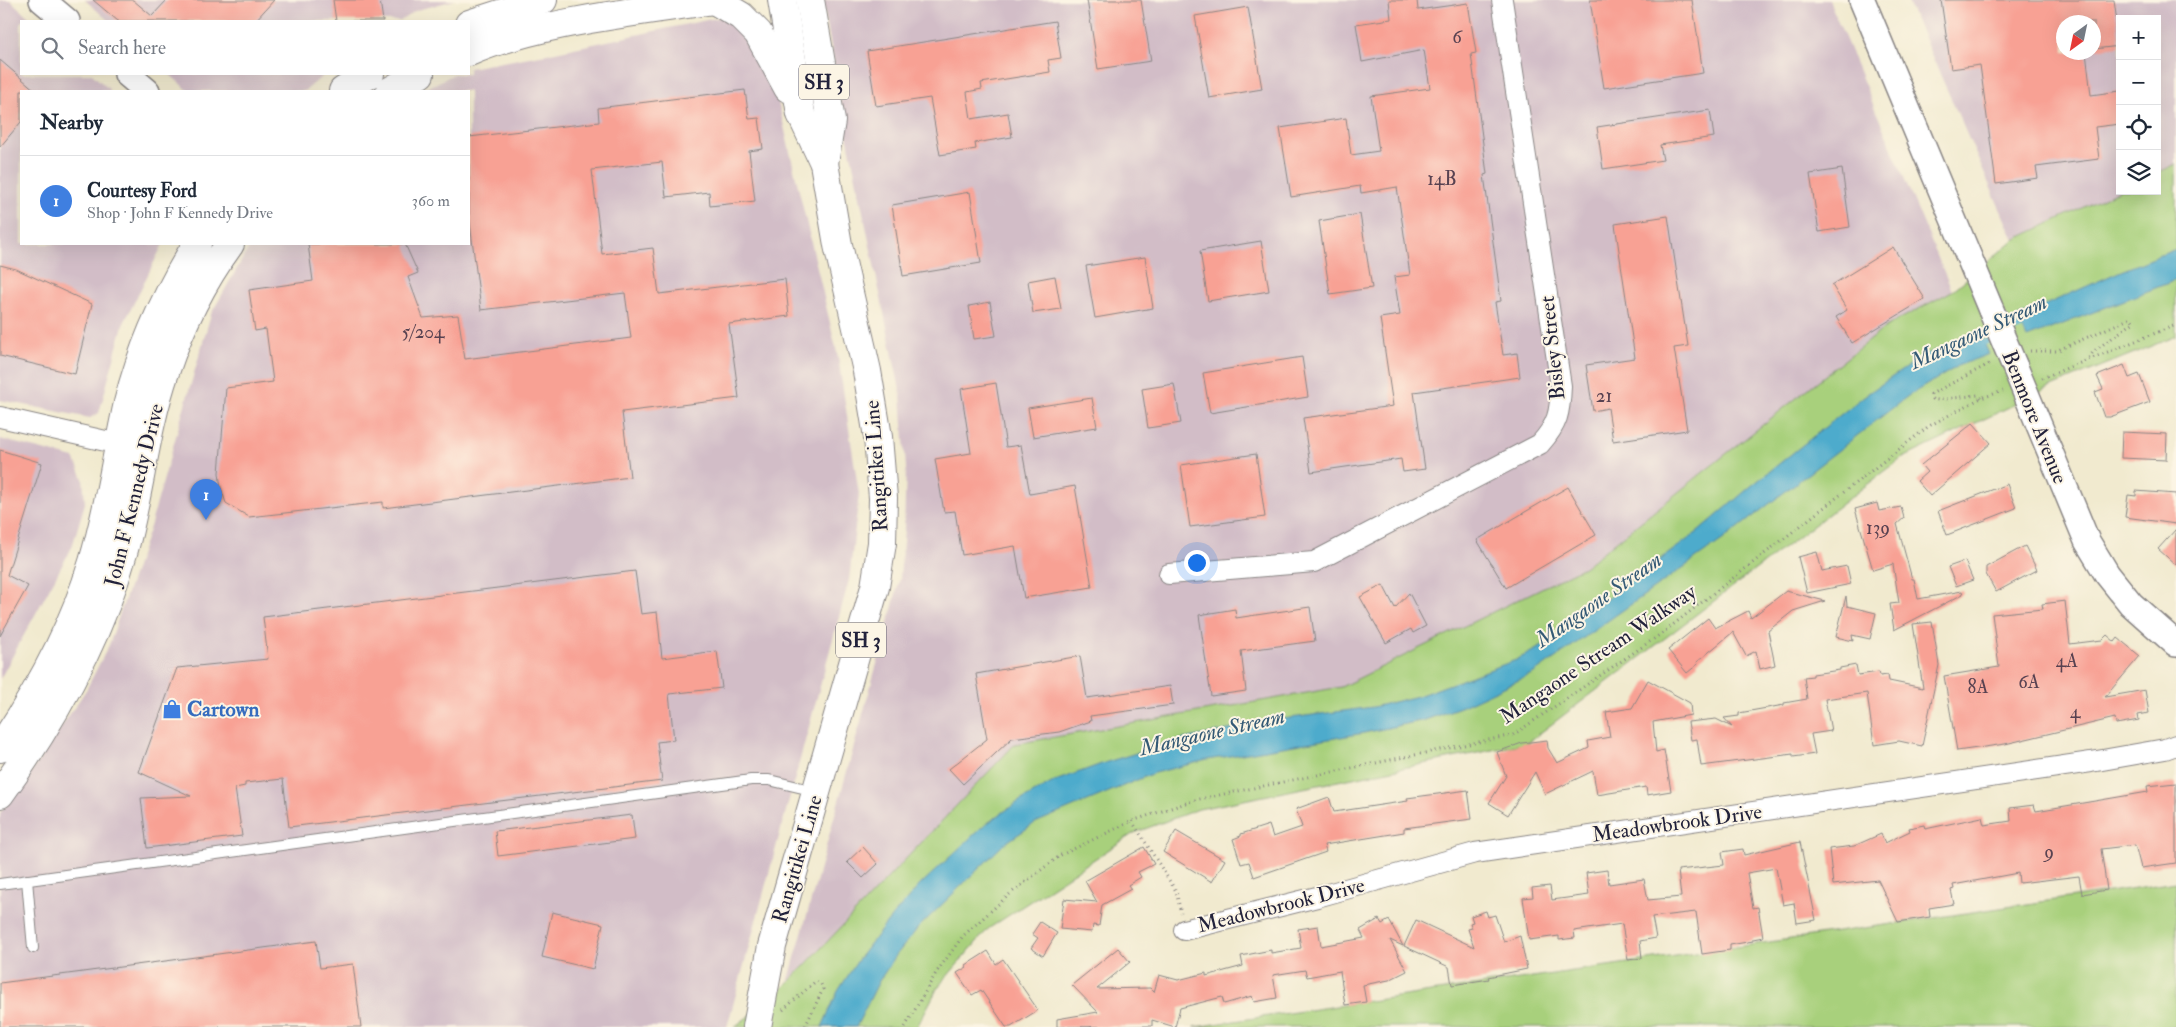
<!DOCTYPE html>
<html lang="en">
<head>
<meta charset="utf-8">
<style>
  :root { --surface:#fff; --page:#f2f2f3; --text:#1f2937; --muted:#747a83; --line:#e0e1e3; --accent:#d93025 }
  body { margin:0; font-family:"IM FELL Double Pica",serif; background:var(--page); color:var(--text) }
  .controls { position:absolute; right:15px; top:15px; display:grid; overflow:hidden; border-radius:0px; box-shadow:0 5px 20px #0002 }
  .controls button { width:45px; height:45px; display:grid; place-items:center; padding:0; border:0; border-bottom:1px solid var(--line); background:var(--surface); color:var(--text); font:25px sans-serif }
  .compass { position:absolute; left:2056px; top:15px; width:45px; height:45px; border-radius:50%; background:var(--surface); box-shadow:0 5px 20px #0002; rotate:213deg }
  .you { position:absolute; left:1196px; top:562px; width:18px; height:18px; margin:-12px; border:4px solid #fff; border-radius:50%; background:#1a73e8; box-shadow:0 0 0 8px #1a73e833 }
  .badge { display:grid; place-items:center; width:32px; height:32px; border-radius:50%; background:var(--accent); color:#fff; font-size:16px; font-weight:700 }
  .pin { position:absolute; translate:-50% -41px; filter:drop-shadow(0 1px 2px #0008) }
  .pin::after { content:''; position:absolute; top:26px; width:18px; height:15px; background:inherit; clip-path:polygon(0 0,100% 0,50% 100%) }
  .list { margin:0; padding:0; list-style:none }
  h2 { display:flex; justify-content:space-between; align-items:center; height:65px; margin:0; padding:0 20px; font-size:21px }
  h2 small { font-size:16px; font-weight:400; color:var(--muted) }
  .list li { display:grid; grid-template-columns:32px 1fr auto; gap:15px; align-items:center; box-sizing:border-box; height:90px; padding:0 20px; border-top:1px solid var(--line) }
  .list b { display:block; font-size:19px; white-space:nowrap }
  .list p { margin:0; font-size:16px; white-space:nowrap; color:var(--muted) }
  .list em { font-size:16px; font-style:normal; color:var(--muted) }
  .icon { flex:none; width:28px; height:28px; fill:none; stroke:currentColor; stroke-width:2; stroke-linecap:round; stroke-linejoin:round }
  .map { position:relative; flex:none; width:2176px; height:1027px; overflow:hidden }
  .search { position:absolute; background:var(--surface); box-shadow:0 5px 20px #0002; left:20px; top:20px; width:450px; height:55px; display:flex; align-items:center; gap:12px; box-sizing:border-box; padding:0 18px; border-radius:0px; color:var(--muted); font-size:19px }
  .panel { position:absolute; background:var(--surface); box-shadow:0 5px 20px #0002; left:20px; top:90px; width:450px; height:155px; border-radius:0px }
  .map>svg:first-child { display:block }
  .industrial { fill:#d2bdc7; fill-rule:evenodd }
  .green { fill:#a8d07c; stroke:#65795c }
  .water { fill:#4dabcc; stroke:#386684 }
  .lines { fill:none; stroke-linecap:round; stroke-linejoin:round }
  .stream { stroke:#4dabcc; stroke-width:5.5 }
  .building { fill:#f8a194 }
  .service-casing { stroke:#8a8685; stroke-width:12 }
  .minor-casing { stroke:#8a8685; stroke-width:22 }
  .tertiary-casing { stroke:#8a8685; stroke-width:28 }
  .secondary-casing { stroke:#8a8685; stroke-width:30 }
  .trunk-casing { stroke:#8a8685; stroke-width:30 }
  .path { stroke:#8a8685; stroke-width:3; stroke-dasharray:1 4; stroke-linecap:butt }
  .service { stroke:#fff; stroke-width:10 }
  .minor { stroke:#fff; stroke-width:20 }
  .tertiary { stroke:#fff; stroke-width:25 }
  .secondary { stroke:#fff; stroke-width:28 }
  .trunk { stroke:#fff; stroke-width:28 }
  .tertiary-bridge-casing { stroke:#8a8685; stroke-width:28; stroke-linecap:butt }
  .tertiary-bridge { stroke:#fff; stroke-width:25 }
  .labels { text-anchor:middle; stroke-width:4; stroke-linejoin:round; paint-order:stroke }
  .number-label { font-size:19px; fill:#584251 }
  .shield { fill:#fcf5e5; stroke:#63616e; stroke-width:1 }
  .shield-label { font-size:20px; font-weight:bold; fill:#22223b }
  .street-label { font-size:21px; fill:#22223b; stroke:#fcf5e5 }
  .shop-label { font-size:21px; font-weight:bold; fill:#366cbe; stroke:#fcf5e5; text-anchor:start }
  .water-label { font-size:22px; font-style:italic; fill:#335975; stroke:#fcf5e5 }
</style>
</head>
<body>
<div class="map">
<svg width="2176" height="1027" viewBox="0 0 2176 1027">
  <rect width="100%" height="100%" fill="#fcf5e5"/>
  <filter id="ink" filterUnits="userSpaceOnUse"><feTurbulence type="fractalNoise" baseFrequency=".02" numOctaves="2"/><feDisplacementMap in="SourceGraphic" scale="10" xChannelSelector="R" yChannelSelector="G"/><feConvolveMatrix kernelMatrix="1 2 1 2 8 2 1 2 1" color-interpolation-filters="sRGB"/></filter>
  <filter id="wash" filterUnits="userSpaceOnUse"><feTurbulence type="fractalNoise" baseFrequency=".0096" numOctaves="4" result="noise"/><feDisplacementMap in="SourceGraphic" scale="20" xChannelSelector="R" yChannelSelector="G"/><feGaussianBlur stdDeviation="1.12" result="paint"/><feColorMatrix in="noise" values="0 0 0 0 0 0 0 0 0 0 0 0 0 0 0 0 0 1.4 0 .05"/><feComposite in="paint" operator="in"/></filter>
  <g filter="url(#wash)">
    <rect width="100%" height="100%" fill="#f1eacf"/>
    <g class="industrial">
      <path d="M0 0H10L33 21H21V74H92L111 91H21V244H163L123 325 99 413 90 418 0 400Z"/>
      <path d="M85 0H455L417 10 400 21H109Z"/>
      <path d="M827 0H1829L1952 291 1887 326 1584 567 1341 687 1015 744 788 983 890 617 900 578 904 529 906 468 901 395 846 130 823 2Z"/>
      <path d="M1907 0H2176V164L2157 173V19H2120V190L2014 240ZM2064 22H2094V52H2064Z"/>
      <path d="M721 17 763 50 778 101 838 357 859 494 849 580 727 1027H0V813L30 774 86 690 109 645 150 527 211 314 251 244H469V91H421L454 74H469V68L546 54Z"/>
      <path d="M169 74H325L305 91H189Z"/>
      <path d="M0 439 74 458 83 478 85 503 72 547 0 679Z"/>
    </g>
    <g class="green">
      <path d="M2176 164V336L2051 387 1901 459 1527 743 1199 809 1134 833 988 929 938 987 917 1027H734L760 1008 788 983 1015 744 1341 687 1584 567 1887 326 1952 291 2014 240 2120 190 2157 191V173Z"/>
      <path d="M2176 882V1027H1194Z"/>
    </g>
    <g class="water">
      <path d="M2176 249V280L2027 338 2018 317 2121 271Z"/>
      <path d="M1979 331 1989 354 1960 365 1908 396 1728 536 1534 673 1463 706 1425 720 1364 733 1207 760 1154 773 1035 823 1004 844 918 928 897 954 879 981 856 1027H822L838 991 860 957 889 920 920 885 983 826 1018 802 1055 781 1107 762 1179 740 1283 719 1373 707 1418 696 1516 660 1552 641 1577 618 1600 604 1699 531 1750 487 1864 396 1923 356Z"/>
    </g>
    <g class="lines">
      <g class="stream">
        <path d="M2007 333 2029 324"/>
        <path d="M1977 346 1996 337"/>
      </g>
    </g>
    <g id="blocks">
      <g class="building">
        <path d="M93 0H133L152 16 167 0H274L255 21H118Z"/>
        <path d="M333 0H380L383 21H336Z"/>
        <path d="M1087 0H1141L1151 61 1098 69Z"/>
        <path d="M1389 0H1417L1418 10 1468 3 1476 53 1471 54 1487 174 1484 175 1501 301 1495 302 1503 355 1517 353 1520 377 1414 392 1425 469 1403 472 1401 459 1311 472 1303 418 1393 406 1380 318 1400 315 1394 277 1410 275 1397 187 1361 193 1360 186 1291 197 1280 128 1346 118 1351 155 1379 151 1371 96 1430 88 1424 50 1362 62 1356 24 1391 19Z"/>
        <path d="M1590 0H1692L1703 73 1604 88Z"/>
        <path d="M1941 0H2114L2120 46 2094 49V22H2064V52H2086L2091 95 2120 91V124L2095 127 2099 159 2036 167 2038 178 1996 184 1980 65 1951 69Z"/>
        <path d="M1248 7 1262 89 1209 98 1195 16Z"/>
        <path d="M1055 21 1061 58 1048 60 1050 72 981 83 982 89 967 92 971 119 1008 113 1012 137 975 143 976 149 940 155 930 98 876 106 867 51Z"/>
        <path d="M0 60 36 91H21V122L0 147Z"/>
        <path d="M745 90 749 119 759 118 763 149 749 151 755 201 710 206 709 192 666 197 662 162 592 170 602 254 653 248 659 294 785 279 789 316 729 324 739 398 622 412 630 477 383 508V502L249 517 226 503 221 488 219 473 226 388 273 382 266 329 255 331 249 290 313 281 308 244H405L418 273 408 277 423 318 458 315 465 359 631 338 625 293 481 310 469 215V137L599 122 598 108Z"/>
        <path d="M1710 110 1714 137 1660 145 1663 160 1603 169 1597 127Z"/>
        <path d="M1842 169 1850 227 1819 232 1810 174Z"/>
        <path d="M970 192 981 263 903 276 892 205Z"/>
        <path d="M1360 214 1372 288 1330 294 1319 221Z"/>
        <path d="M1668 216 1688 346 1674 348 1687 430 1613 441 1608 408 1593 411 1586 365 1635 358 1615 224Z"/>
        <path d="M1261 241 1269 291 1208 301 1200 251Z"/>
        <path d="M1893 247 1925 299 1852 343 1836 317 1847 310 1832 285Z"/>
        <path d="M1145 257 1153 308 1095 318 1086 266Z"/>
        <path d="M0 265 16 269 92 304 75 374 0 356Z"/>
        <path d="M1055 276 1061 309 1033 313 1028 281Z"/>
        <path d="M990 302 996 336 974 339 969 306Z"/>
        <path d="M1302 357 1308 397 1210 413 1203 373Z"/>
        <path d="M2124 365 2129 378 2139 374 2150 402 2110 417H2104L2095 392 2103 389 2097 376Z"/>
        <path d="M996 383 1006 447 1021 445 1030 494 1075 486 1092 587 1024 598 1015 546 962 555 955 511 944 512 935 459 971 453 961 389Z"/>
        <path d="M1174 384 1181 423 1148 428 1142 389Z"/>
        <path d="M1092 398 1097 427 1033 437 1028 408Z"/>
        <path d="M1973 423 1991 443 1930 496 1917 481 1927 472 1921 465Z"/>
        <path d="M2122 432 2167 434 2166 460 2121 458Z"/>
        <path d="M0 450 42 463 7 575 28 586 0 636Z"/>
        <path d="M1256 454 1265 517 1190 527 1181 465Z"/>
        <path d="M2007 484 2016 508 1947 535 1938 511Z"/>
        <path d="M1568 487 1596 535 1506 588 1477 540Z"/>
        <path d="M2136 491 2176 494V524L2125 517 2128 495 2136 496Z"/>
        <path d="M1877 503 1879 511 1901 507 1904 518 1897 524 1912 579H1914L1918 599 1962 591 1963 594 1894 630 1890 604 1899 603 1893 564 1873 570 1855 509Z"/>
        <path d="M2176 529V565L2158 549Z"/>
        <path d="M2025 546 2037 570 1996 592 1986 574V567Z"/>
        <path d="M1817 552 1822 571 1847 566 1851 584 1807 593 1798 557Z"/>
        <path d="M1965 561 1973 580 1956 586 1948 567Z"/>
        <path d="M635 571 641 614 657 612 662 658 717 651 722 688 669 694 674 740 657 742 662 781 289 827 283 779 245 783V786L235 788 242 836 147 848 141 798 191 796 139 772 177 668 268 659 263 617Z"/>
        <path d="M1383 585 1395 608 1409 593 1426 626 1413 633 1411 629 1386 643 1360 597Z"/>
        <path d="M1786 591 1825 601 1793 611 1768 631 1775 665 1760 669 1756 651 1746 656 1733 632 1697 662 1698 664 1687 673 1668 650 1708 618 1715 628 1748 611 1751 618Z"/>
        <path d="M1846 596 1847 606 1876 613 1870 639 1852 635 1853 641 1836 637Z"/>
        <path d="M2065 601 2070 644 2102 640 2107 635 2115 642 2118 638 2140 656 2105 697 2145 690 2149 713 2138 715 2139 720 2116 724 2115 718 2005 744 1957 751 1944 676 1999 667 1992 614 2043 609 2042 604Z"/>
        <path d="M1310 607 1315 641 1241 651 1246 691 1211 696 1199 615 1235 609 1236 618Z"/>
        <path d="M1932 622 1939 665 1922 746 1899 741 1874 745 1867 693 1825 699 1831 731 1811 734 1815 754 1793 757V754L1701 766 1697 739 1691 740 1688 722 1716 719 1732 727 1724 718 1739 716V713L1784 705V703L1807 699 1804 677 1813 676V674L1840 670V668L1856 665 1858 675 1879 672 1880 676 1888 675 1889 681 1923 688 1913 624Z"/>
        <path d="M1080 656 1087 698 1170 686 1173 705 1090 716 1091 721 1059 732 1012 738 963 784 949 769 987 739 976 674Z"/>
        <path d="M1648 680 1690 703 1691 715 1653 722 1656 752 1664 750 1671 791 1647 795 1646 787 1597 795 1593 771 1545 794 1535 772 1508 815 1489 803 1506 776 1497 752 1522 743 1547 740 1548 748 1557 763 1589 748 1588 741 1610 737 1606 712 1632 708Z"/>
        <path d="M2176 783V863L2141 868 2135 845 2101 849 2107 890 2082 894 2079 876 2019 883 2018 873 1953 885 1954 889 1951 890 1954 904 1929 908 1930 917 1898 922 1878 880 1833 885 1829 849 1854 846 1881 834 1885 843 1910 831 1909 828 1924 825 1925 829 1982 817 1984 825 2011 821 2010 808 2034 805 2036 811 2148 792 2147 786Z"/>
        <path d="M1468 790 1472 819 1404 828V832L1324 845 1326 852 1254 877 1249 862 1241 864 1233 839 1241 836V834L1269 825 1273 837 1302 827 1296 809 1329 797 1334 812 1408 801 1407 798Z"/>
        <path d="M632 815 635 839 498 856 495 831Z"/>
        <path d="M1176 831 1225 860 1212 882 1163 852Z"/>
        <path d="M1800 842 1816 920 1797 923 1794 903 1783 905 1776 868 1747 873 1753 908 1758 907 1763 937 1753 939V941L1730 945V950L1702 954 1696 912 1652 917 1656 938 1640 941 1642 958 1628 960 1622 924 1574 931 1575 938 1559 940V936L1529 940 1523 898 1533 897 1532 888 1550 886 1552 900 1589 895 1586 873 1607 870 1609 884 1644 879 1648 900 1681 897 1678 870 1724 865 1722 852 1743 849 1744 855Z"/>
        <path d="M863 847 878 864 863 878 847 862Z"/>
        <path d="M1144 847 1154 864 1138 872 1141 877 1128 885 1131 889 1102 905 1099 926 1093 925 1092 932 1060 929 1064 899 1097 902 1085 881Z"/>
        <path d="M1486 911 1488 917 1495 915 1504 942 1520 936 1527 969 1488 977 1489 979 1452 985 1449 967 1404 946 1416 920 1474 947 1468 929 1472 928 1470 923 1473 922 1471 916Z"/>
        <path d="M552 912 603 924 593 969 542 957Z"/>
        <path d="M1379 919 1382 924 1389 920 1403 946 1390 940 1407 971 1389 980 1363 985 1366 1002 1345 1005 1340 971 1307 977 1305 970 1273 975 1277 998 1254 1002 1252 996 1224 1004 1222 997 1180 1008 1175 1027 1152 1020V1026L1057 1027V1019L1098 1012 1072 985 1118 948 1130 962 1097 989 1150 988 1154 992 1159 975 1178 980 1206 973V976L1243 966 1241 956 1271 950V953L1301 948 1298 929 1318 926 1321 946 1364 938 1360 930Z"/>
        <path d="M1040 922 1057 933 1043 956 1031 948 1038 938 1032 934Z"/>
        <path d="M316 941 320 968 353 964 361 1027H0V983Z"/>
        <path d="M988 951 996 964 1003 959 1038 1010 1011 1027H1006L981 990 972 995 957 973 967 967 966 965Z"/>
      </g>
    </g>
  </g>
  <g filter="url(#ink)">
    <use href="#blocks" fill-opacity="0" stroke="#8a8685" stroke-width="1"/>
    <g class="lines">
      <defs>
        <g id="service">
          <path d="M27 880 33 948"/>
          <path d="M0 884 751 780H769L815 791"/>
        </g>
        <g id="minor">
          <path d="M0 417 132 447"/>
          <path d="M1169 574 1314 562 1540 444C1558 424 1560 413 1561 386L1502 0"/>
          <path d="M1184 930 1317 897 1475 853 2091 762 2165 749 2176 745"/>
        </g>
        <g id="tertiary">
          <path d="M42 0 67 21"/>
          <path d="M1862 0 1991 310"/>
          <path d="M127 74 147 91"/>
          <path d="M2015 367 2087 541 2107 574 2131 604 2176 644"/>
        </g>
        <g id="secondary">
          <path d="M469 24 543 0"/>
          <path d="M469 52C540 21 635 13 713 0"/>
          <path d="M343 91 370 74"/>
          <path d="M390 91 420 74"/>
          <path d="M0 748C39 691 73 628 93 562 109 510 116 456 128 403 142 347 167 293 197 244"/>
          <path d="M0 794C53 721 98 641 123 553 140 493 145 430 165 372 180 327 202 282 230 244"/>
        </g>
        <g id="trunk">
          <path d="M714 0 741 16 758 33 788 88"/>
          <path d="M810 0 831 121 824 163"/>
          <path d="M757 1027 772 946 875 587 882 543 883 498 878 437 867 371 838 245 824 163 801 114 782 0"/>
        </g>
      </defs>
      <use href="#service" class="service-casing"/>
      <use href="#minor" class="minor-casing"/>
      <use href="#tertiary" class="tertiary-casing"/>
      <use href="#secondary" class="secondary-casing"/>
      <use href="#trunk" class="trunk-casing"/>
      <g class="path">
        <path d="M2030 351H2056L2131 318 2134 322 2094 351 2088 359"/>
        <path d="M2042 378 2176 325"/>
        <path d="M1981 398 1978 395 1938 400 1932 399 1931 394 1991 363"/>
        <path d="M1132 821 1176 891 1181 913"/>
        <path d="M783 1010 816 981 821 984 823 989 805 1027"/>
        <path d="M905 1027 936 973 963 936 1011 893 1061 855 1132 821 1195 800 1513 735 1661 634 1929 426 1981 398 2003 391"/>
      </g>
      <use href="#service" class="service"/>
      <use href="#minor" class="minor"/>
      <use href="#tertiary" class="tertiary"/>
      <use href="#secondary" class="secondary"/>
      <use href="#trunk" class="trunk"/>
      <defs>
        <path id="tertiary-bridge" d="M1991 310 2015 367"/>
      </defs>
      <use href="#tertiary-bridge" class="tertiary-bridge-casing"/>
      <use href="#tertiary-bridge" class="tertiary-bridge"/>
    </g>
  </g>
  <defs>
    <symbol id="shop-bare" viewBox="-9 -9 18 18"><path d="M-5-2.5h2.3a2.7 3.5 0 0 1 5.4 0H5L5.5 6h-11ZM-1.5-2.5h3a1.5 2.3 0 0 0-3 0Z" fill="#3f7fe0" stroke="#fcf5e5" stroke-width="2.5" paint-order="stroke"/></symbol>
  </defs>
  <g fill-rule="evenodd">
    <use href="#shop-bare" x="158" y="695" width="28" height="28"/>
  </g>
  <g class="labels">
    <g class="number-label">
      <text x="1457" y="43">6</text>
      <text x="1442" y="185">14B</text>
      <text x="423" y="338">5/204</text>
      <text x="1604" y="402">21</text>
      <text x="1878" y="534">139</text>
      <text x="2067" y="667">4A</text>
      <text x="2029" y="688">6A</text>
      <text x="1978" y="693">8A</text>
      <text x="2075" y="718">4</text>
      <text x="2049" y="858">9</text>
    </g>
    <g class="shield">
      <rect x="799" y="64.5" width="50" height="35" rx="4"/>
      <rect x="836" y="622.5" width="50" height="35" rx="4"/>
    </g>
    <g class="shield-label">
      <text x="824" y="89">SH 3</text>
      <text x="861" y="647">SH 3</text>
    </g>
    <g class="street-label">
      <text transform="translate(1552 348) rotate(-96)" y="7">Bisley Street</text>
      <text transform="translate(2035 417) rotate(68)" y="7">Benmore Avenue</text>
      <text transform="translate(876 466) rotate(-94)" y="7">Rangitikei Line</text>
      <text transform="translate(134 495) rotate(-76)" y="7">John F Kennedy Drive</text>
      <text transform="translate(1598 654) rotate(-34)" y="7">Mangaone Stream Walkway</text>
      <text transform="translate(1677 823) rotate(-8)" y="7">Meadowbrook Drive</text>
      <text transform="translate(797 859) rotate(-74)" y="7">Rangitikei Line</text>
      <text transform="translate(1281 905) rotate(-14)" y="7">Meadowbrook Drive</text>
    </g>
    <g class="shop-label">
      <text x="187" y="716">Cartown</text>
    </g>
    <g class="water-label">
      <text transform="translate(1978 331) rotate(-25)" y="8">Mangaone Stream</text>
      <text transform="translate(1598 599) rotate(-35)" y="8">Mangaone Stream</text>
      <text transform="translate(1212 731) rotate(-13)" y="8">Mangaone Stream</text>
    </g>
  </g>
</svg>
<div class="controls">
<button>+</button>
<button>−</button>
<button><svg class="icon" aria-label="locate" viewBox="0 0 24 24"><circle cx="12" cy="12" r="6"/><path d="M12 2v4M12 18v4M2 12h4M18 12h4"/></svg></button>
<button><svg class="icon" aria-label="layers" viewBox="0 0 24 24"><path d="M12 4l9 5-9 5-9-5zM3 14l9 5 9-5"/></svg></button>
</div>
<svg class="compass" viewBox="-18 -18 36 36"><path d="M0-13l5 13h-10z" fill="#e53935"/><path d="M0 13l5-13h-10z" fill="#747a83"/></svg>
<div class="you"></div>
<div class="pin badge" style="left:206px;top:520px;background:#3f7fe0">1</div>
<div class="search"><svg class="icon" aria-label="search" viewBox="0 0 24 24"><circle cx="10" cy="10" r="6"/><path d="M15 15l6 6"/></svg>Search here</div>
<section class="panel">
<h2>Nearby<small></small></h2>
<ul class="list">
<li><span class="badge" style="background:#3f7fe0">1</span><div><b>Courtesy Ford</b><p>Shop · John F Kennedy Drive</p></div><em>360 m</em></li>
</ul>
</section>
</div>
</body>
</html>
